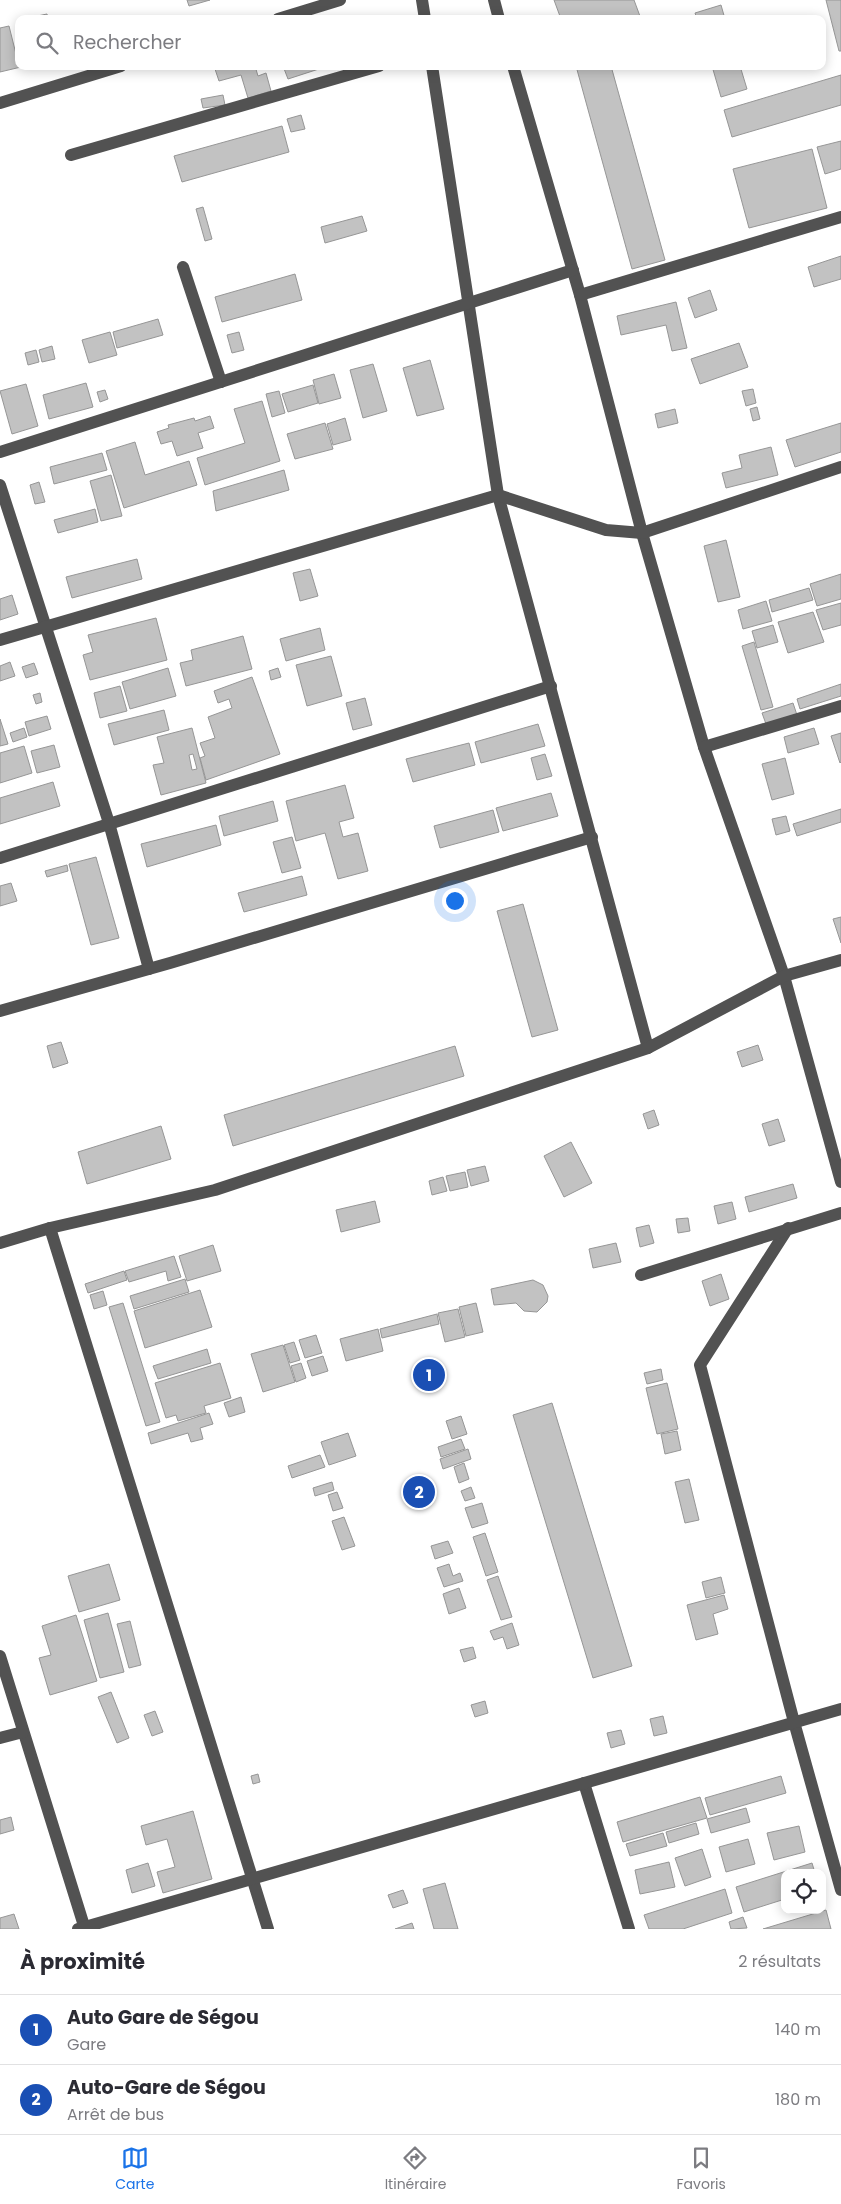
<!DOCTYPE html>
<html lang="fr">
<head>
<meta charset="utf-8">
<style>
  :root { --surface:#fff; --page:#f2f2f3; --text:#2b2b33; --muted:#7c7c81; --line:#e1e1e2; --accent:#1a73e8 }
  body { margin:0; font-family:Poppins,sans-serif; background:var(--page); color:var(--text) }
  .controls { position:absolute; right:15px; bottom:15px; display:grid; overflow:hidden; border-radius:10px; box-shadow:0 2px 12px #0003 }
  .controls button { width:45px; height:45px; display:grid; place-items:center; padding:0; border:0; border-bottom:1px solid var(--line); background:var(--surface); color:var(--text); font:25px sans-serif }
  .you { position:absolute; left:454px; top:900px; width:18px; height:18px; margin:-12px; border:4px solid #fff; border-radius:50%; background:#1a73e8; box-shadow:0 0 0 8px #1a73e833 }
  .badge { display:grid; place-items:center; width:32px; height:32px; border-radius:50%; background:var(--accent); color:#fff; font-size:16px; font-weight:700 }
  .pin { position:absolute; translate:-50% -50%; border:2px solid #fff; box-shadow:0 1px 5px #0006 }
  .list { margin:0; padding:0; list-style:none }
  h2 { display:flex; justify-content:space-between; align-items:center; height:65px; margin:0; padding:0 20px; font-size:21px }
  h2 small { font-size:16px; font-weight:400; color:var(--muted) }
  .list li { display:grid; grid-template-columns:32px 1fr auto; gap:15px; align-items:center; box-sizing:border-box; height:70px; padding:0 20px; border-top:1px solid var(--line) }
  .list b { display:block; font-size:19px; white-space:nowrap }
  .list p { margin:0; font-size:16px; white-space:nowrap; color:var(--muted) }
  .list em { font-size:16px; font-style:normal; color:var(--muted) }
  .icon { flex:none; width:28px; height:28px; fill:none; stroke:currentColor; stroke-width:2; stroke-linecap:round; stroke-linejoin:round }
  .map { position:relative; flex:none; width:841px; height:1929px; overflow:hidden }
  .search { position:absolute; background:var(--surface); box-shadow:0 2px 12px #0003; left:15px; right:15px; top:15px; height:55px; display:flex; align-items:center; gap:12px; box-sizing:border-box; padding:0 18px; border-radius:10px; color:var(--muted); font-size:19px }
  .sheet { height:205px; background:var(--surface) }
  nav { display:flex; justify-content:space-around; align-items:center; box-sizing:border-box; height:70px; border-top:1px solid var(--line); background:var(--surface); font-size:14px; color:var(--muted) }
  nav a { display:grid; justify-items:center; gap:2px }
  nav .on { color:var(--accent) }
  .map>svg:first-child { display:block }
  .building { fill:#c2c2c2; stroke:#969696; fill-rule:evenodd }
  .lines { fill:none; stroke-linecap:round; stroke-linejoin:round }
  .minor { stroke:#525252; stroke-width:12 }
</style>
</head>
<body>
<div class="map">
<svg width="841" height="1929" viewBox="0 0 841 1929">
  <rect width="100%" height="100%" fill="#fff"/>
  <g class="building">
    <path d="M187 0H210L189 6Z"/>
    <path d="M554 0H634L641 19H561Z"/>
    <path d="M826 0H841V51H839Z"/>
    <path d="M721 5 725 19H697L695 13Z"/>
    <path d="M47 14 48 19H28V18Z"/>
    <path d="M9 26 19 66 21 67 0 72V28Z"/>
    <path d="M214 66H255L258 76 266 73 271 91 248 98 241 75 219 81Z"/>
    <path d="M283 66H328L288 79Z"/>
    <path d="M576 66H611L665 260 632 269Z"/>
    <path d="M712 66H740L747 89 721 97Z"/>
    <path d="M841 75V105L732 137 724 110Z"/>
    <path d="M223 95 225 105 203 108 201 99Z"/>
    <path d="M301 115 305 129 291 132 287 119Z"/>
    <path d="M282 126 289 152 182 182 174 156Z"/>
    <path d="M841 141V169L825 174 817 147Z"/>
    <path d="M812 149 827 208 749 228 733 169Z"/>
    <path d="M203 207 212 239 205 241 196 209Z"/>
    <path d="M362 216 367 231 325 243 321 227Z"/>
    <path d="M841 256V279L814 287 808 267Z"/>
    <path d="M295 274 302 300 222 322 215 297Z"/>
    <path d="M710 290 717 310 695 318 688 298Z"/>
    <path d="M676 302 687 348 672 351 666 325 621 335 617 316Z"/>
    <path d="M158 319 163 335 117 348 113 332Z"/>
    <path d="M110 332 117 355 89 363 82 340Z"/>
    <path d="M239 332 244 350 232 353 227 335Z"/>
    <path d="M739 343 748 367 700 384 691 359Z"/>
    <path d="M52 346 55 359 42 362 39 350Z"/>
    <path d="M36 350 39 362 28 365 25 353Z"/>
    <path d="M430 360 444 409 417 416 403 368Z"/>
    <path d="M373 364 387 411 363 418 350 370Z"/>
    <path d="M334 374 341 398 319 404 313 380Z"/>
    <path d="M86 383 93 407 49 419 43 395Z"/>
    <path d="M26 384 38 426 12 434 0 391Z"/>
    <path d="M313 385 318 403 288 412 282 394Z"/>
    <path d="M753 389 756 403 746 406 742 391Z"/>
    <path d="M105 390 108 399 100 402 97 392Z"/>
    <path d="M279 391 285 413 272 417 266 394Z"/>
    <path d="M262 401 280 461 205 485 197 458 245 443 234 409Z"/>
    <path d="M757 407 760 419 753 421 750 409Z"/>
    <path d="M675 409 678 423 658 428 655 414Z"/>
    <path d="M210 416 214 428 198 433 203 448 177 456 172 441 161 444 157 432 169 428 168 425 194 418 195 421Z"/>
    <path d="M345 418 351 440 333 445 327 424Z"/>
    <path d="M325 423 333 449 295 459 287 434Z"/>
    <path d="M841 423V452L795 467 786 440Z"/>
    <path d="M135 442 145 475 189 461 197 485 124 508 106 451Z"/>
    <path d="M771 447 778 475 726 488 722 473 742 468 739 455Z"/>
    <path d="M102 453 107 470 54 484 50 467Z"/>
    <path d="M284 470 289 490 216 511 213 491Z"/>
    <path d="M111 475 122 516 101 521 90 481Z"/>
    <path d="M39 482 45 502 35 504 30 485Z"/>
    <path d="M95 509 98 522 58 533 54 520Z"/>
    <path d="M726 540 740 597 718 602 704 546Z"/>
    <path d="M137 559 142 579 72 598 66 577Z"/>
    <path d="M310 569 318 596 300 601 293 573Z"/>
    <path d="M841 574V599L817 606 810 584Z"/>
    <path d="M809 588 813 600 772 612 769 600Z"/>
    <path d="M12 595 18 614 0 620V599Z"/>
    <path d="M766 601 772 621 743 629 738 610Z"/>
    <path d="M841 603V625L823 630 816 610Z"/>
    <path d="M813 612 824 642 788 653 778 622Z"/>
    <path d="M156 618 167 660 90 680 83 655 93 652 88 635Z"/>
    <path d="M773 625 778 642 757 648 752 631Z"/>
    <path d="M320 628 325 650 286 661 280 639Z"/>
    <path d="M243 636 252 669 186 686 180 663 193 660 191 650Z"/>
    <path d="M754 642 773 707 761 710 742 646Z"/>
    <path d="M331 656 342 696 307 706 296 665Z"/>
    <path d="M10 662 15 676 0 681V666Z"/>
    <path d="M34 663 38 674 26 678 22 667Z"/>
    <path d="M168 668 176 696 130 709 122 682Z"/>
    <path d="M278 668 281 677 271 680 269 671Z"/>
    <path d="M252 677 280 754 206 780 200 758 205 756 200 743 215 738 208 717 232 708 229 699 218 703 214 691Z"/>
    <path d="M841 684V696L800 709 797 699Z"/>
    <path d="M120 686 127 711 100 718 94 693Z"/>
    <path d="M40 693 42 702 36 704 33 695Z"/>
    <path d="M365 698 372 725 353 730 346 703Z"/>
    <path d="M793 703 797 715 766 724 762 713Z"/>
    <path d="M164 710 169 730 114 745 108 724Z"/>
    <path d="M47 716 51 729 29 736 25 722Z"/>
    <path d="M0 719 8 744 0 746Z"/>
    <path d="M538 724 545 746 481 763 475 742Z"/>
    <path d="M24 728 27 737 13 742 10 733Z"/>
    <path d="M192 728 206 783 161 795 153 765 164 763 157 737ZM193 754 197 769 192 770 189 755Z"/>
    <path d="M814 728 819 744 788 753 784 737Z"/>
    <path d="M841 733V762L840 763 831 736Z"/>
    <path d="M469 743 475 765 413 782 406 759Z"/>
    <path d="M54 745 60 767 37 773 31 751Z"/>
    <path d="M24 746 32 773 0 783V753Z"/>
    <path d="M545 754 552 776 537 780 531 758Z"/>
    <path d="M785 758 794 794 772 800 762 764Z"/>
    <path d="M53 782 60 806 0 824V798Z"/>
    <path d="M345 785 354 818 339 822 343 837 358 833 368 871 338 879 325 833 296 841 286 801Z"/>
    <path d="M551 793 558 816 503 831 496 808Z"/>
    <path d="M273 801 278 821 224 836 219 816Z"/>
    <path d="M841 809V822L797 836 793 824Z"/>
    <path d="M493 810 499 832 440 848 434 826Z"/>
    <path d="M786 816 790 831 776 835 772 819Z"/>
    <path d="M216 825 221 845 147 867 141 844Z"/>
    <path d="M292 837 301 868 282 873 273 842Z"/>
    <path d="M96 857 119 938 91 945 69 864Z"/>
    <path d="M67 865 68 871 47 877 45 871Z"/>
    <path d="M302 876 307 895 244 912 238 893Z"/>
    <path d="M11 883 17 901 0 906V886Z"/>
    <path d="M523 904 558 1030 532 1037 497 911Z"/>
    <path d="M841 917V943L833 919Z"/>
    <path d="M61 1042 68 1063 53 1068 47 1046Z"/>
    <path d="M758 1045 763 1060 742 1067 737 1052Z"/>
    <path d="M455 1046 464 1076 233 1146 224 1115Z"/>
    <path d="M654 1110 659 1125 648 1129 643 1114Z"/>
    <path d="M778 1119 785 1141 769 1146 762 1124Z"/>
    <path d="M161 1126 171 1159 87 1184 78 1152Z"/>
    <path d="M571 1142 592 1183 564 1197 544 1156Z"/>
    <path d="M485 1166 489 1181 471 1186 467 1170Z"/>
    <path d="M465 1172 468 1187 450 1191 446 1176Z"/>
    <path d="M443 1177 447 1191 432 1195 429 1181Z"/>
    <path d="M793 1184 797 1198 749 1212 745 1197Z"/>
    <path d="M375 1201 380 1222 341 1232 336 1210Z"/>
    <path d="M732 1202 736 1219 718 1224 714 1206Z"/>
    <path d="M688 1218 690 1231 678 1233 676 1219Z"/>
    <path d="M649 1225 654 1243 640 1247 636 1228Z"/>
    <path d="M616 1243 621 1262 593 1268 589 1249Z"/>
    <path d="M213 1245 221 1271 187 1281 179 1256Z"/>
    <path d="M174 1256 181 1277 168 1281 166 1271 129 1282 125 1271Z"/>
    <path d="M124 1271 127 1280 88 1293 85 1284Z"/>
    <path d="M721 1274 729 1299 710 1306 702 1281Z"/>
    <path d="M185 1279 189 1292 134 1309 130 1296Z"/>
    <path d="M533 1280 543 1285 548 1296 547 1302 537 1312 524 1311 516 1303 494 1305 491 1289Z"/>
    <path d="M200 1290 212 1327 145 1348 134 1311Z"/>
    <path d="M103 1291 107 1305 94 1309 90 1295Z"/>
    <path d="M123 1303 160 1422 146 1426 109 1307Z"/>
    <path d="M476 1303 483 1332 466 1336 459 1307Z"/>
    <path d="M458 1309 465 1337 445 1342 438 1313Z"/>
    <path d="M437 1314 439 1324 382 1338 380 1329Z"/>
    <path d="M378 1329 383 1351 346 1361 340 1339Z"/>
    <path d="M316 1335 322 1353 305 1358 299 1340Z"/>
    <path d="M294 1342 300 1360 290 1363 284 1345Z"/>
    <path d="M283 1345 295 1382 263 1392 251 1354Z"/>
    <path d="M207 1349 211 1363 158 1379 153 1366Z"/>
    <path d="M323 1356 328 1371 312 1376 307 1361Z"/>
    <path d="M220 1363 231 1398 204 1406 206 1413 178 1421 176 1415 166 1418 155 1383Z"/>
    <path d="M301 1363 306 1378 296 1382 291 1366Z"/>
    <path d="M661 1369 663 1380 647 1384 644 1373Z"/>
    <path d="M667 1383 678 1429 657 1434 646 1388Z"/>
    <path d="M241 1397 245 1412 229 1417 224 1403Z"/>
    <path d="M552 1403 632 1666 593 1678 513 1415Z"/>
    <path d="M209 1413 213 1424 200 1428 203 1439 191 1442 188 1433 151 1444 148 1433Z"/>
    <path d="M461 1416 467 1434 452 1439 446 1421Z"/>
    <path d="M677 1431 681 1450 665 1454 661 1434Z"/>
    <path d="M348 1433 356 1456 329 1465 321 1442Z"/>
    <path d="M461 1439 465 1449 441 1457 438 1447Z"/>
    <path d="M468 1449 471 1459 443 1469 440 1459Z"/>
    <path d="M320 1455 325 1467 292 1478 288 1466Z"/>
    <path d="M464 1463 469 1479 459 1483 454 1467Z"/>
    <path d="M689 1479 699 1520 685 1523 675 1482Z"/>
    <path d="M332 1482 334 1490 315 1496 313 1488Z"/>
    <path d="M471 1487 475 1498 465 1501 461 1491Z"/>
    <path d="M337 1492 343 1508 333 1511 328 1495Z"/>
    <path d="M482 1503 488 1523 472 1528 465 1508Z"/>
    <path d="M344 1517 355 1546 342 1550 332 1521Z"/>
    <path d="M485 1533 498 1572 486 1576 473 1537Z"/>
    <path d="M448 1541 453 1553 435 1559 431 1546Z"/>
    <path d="M109 1564 120 1600 79 1612 68 1576Z"/>
    <path d="M449 1564 453 1576 460 1573 463 1581 444 1587 437 1568Z"/>
    <path d="M498 1576 512 1617 501 1620 487 1580Z"/>
    <path d="M721 1577 725 1593 706 1598 702 1582Z"/>
    <path d="M459 1588 466 1608 449 1614 443 1594Z"/>
    <path d="M724 1595 728 1609 713 1614 718 1634 696 1640 687 1605Z"/>
    <path d="M108 1613 124 1672 100 1678 84 1620Z"/>
    <path d="M76 1615 97 1681 50 1695 39 1658 51 1655 42 1626Z"/>
    <path d="M130 1621 141 1665 129 1668 117 1624Z"/>
    <path d="M512 1623 519 1645 507 1649 503 1637 494 1640 490 1631Z"/>
    <path d="M473 1647 476 1658 464 1662 460 1650Z"/>
    <path d="M111 1692 129 1738 117 1743 98 1697Z"/>
    <path d="M485 1701 488 1713 475 1717 471 1705Z"/>
    <path d="M155 1711 163 1732 152 1736 144 1715Z"/>
    <path d="M663 1716 667 1733 654 1736 650 1719Z"/>
    <path d="M621 1730 625 1744 611 1748 607 1733Z"/>
    <path d="M258 1774 260 1782 253 1784 251 1776Z"/>
    <path d="M781 1776 786 1793 710 1815 705 1798Z"/>
    <path d="M700 1797 707 1818 623 1842 617 1822Z"/>
    <path d="M746 1808 750 1822 711 1833 707 1819Z"/>
    <path d="M193 1811 212 1879 163 1893 157 1872 175 1867 167 1839 146 1845 141 1826Z"/>
    <path d="M11 1817 14 1830 0 1834V1820Z"/>
    <path d="M696 1823 699 1834 669 1843 666 1832Z"/>
    <path d="M799 1826 805 1852 774 1860 767 1833Z"/>
    <path d="M663 1833 667 1846 630 1856 626 1844Z"/>
    <path d="M748 1839 755 1864 726 1872 719 1847Z"/>
    <path d="M702 1849 711 1877 685 1886 675 1858Z"/>
    <path d="M669 1862 675 1887 640 1894 635 1870Z"/>
    <path d="M148 1863 155 1886 132 1893 126 1870Z"/>
    <path d="M812 1863 815 1873H785V1899L744 1912 736 1887Z"/>
    <path d="M445 1883 458 1929H434L423 1889Z"/>
    <path d="M725 1889 732 1913 683 1929H649L644 1915Z"/>
    <path d="M403 1890 408 1903 393 1908 388 1895Z"/>
    <path d="M826 1910 831 1929H763Z"/>
    <path d="M14 1914 19 1929H0V1918Z"/>
    <path d="M743 1917 747 1928 731 1929 729 1922Z"/>
    <path d="M412 1923 414 1929H395Z"/>
  </g>
  <g class="lines">
    <g class="minor">
      <path d="M422 0 425 19"/>
      <path d="M494 0 499 19"/>
      <path d="M278 19 340 0"/>
      <path d="M432 66 498 495 648 1048"/>
      <path d="M513 66 580 295 642 533 704 747 784 976 841 1182"/>
      <path d="M0 103 121 66"/>
      <path d="M71 155 379 66"/>
      <path d="M183 267 221 382"/>
      <path d="M580 295 841 217"/>
      <path d="M0 452 573 270"/>
      <path d="M0 485 109 823 149 969"/>
      <path d="M0 640 498 495 606 530 642 533 841 467"/>
      <path d="M704 747 841 706"/>
      <path d="M0 858 551 686"/>
      <path d="M0 1011 170 963 592 837"/>
      <path d="M50 1228 268 1929"/>
      <path d="M788 1228 700 1365 794 1722 841 1890"/>
      <path d="M0 1243 50 1228 215 1190 648 1048 784 976 841 960"/>
      <path d="M641 1275 841 1213"/>
      <path d="M0 1656 85 1929"/>
      <path d="M0 1738 23 1732"/>
      <path d="M584 1783 629 1929"/>
      <path d="M78 1929 841 1709"/>
    </g>
  </g>
</svg>
<div class="controls">
<button><svg class="icon" aria-label="locate" viewBox="0 0 24 24"><circle cx="12" cy="12" r="6"/><path d="M12 2v4M12 18v4M2 12h4M18 12h4"/></svg></button>
</div>
<div class="you"></div>
<div class="pin badge" style="left:429px;top:1375px;background:#1a4fb4">1</div>
<div class="pin badge" style="left:419px;top:1492px;background:#1a4fb4">2</div>
<div class="search"><svg class="icon" aria-label="search" viewBox="0 0 24 24"><circle cx="10" cy="10" r="6"/><path d="M15 15l6 6"/></svg>Rechercher</div>
</div>
<section class="sheet">
<h2>À proximité<small>2 résultats</small></h2>
<ul class="list">
<li><span class="badge" style="background:#1a4fb4">1</span><div><b>Auto Gare de Ségou</b><p>Gare</p></div><em>140 m</em></li>
<li><span class="badge" style="background:#1a4fb4">2</span><div><b>Auto-Gare de Ségou</b><p>Arrêt de bus</p></div><em>180 m</em></li>
</ul>
</section>
<nav>
<a class="on"><svg class="icon" aria-label="map" viewBox="0 0 24 24"><path d="M3 6l6-2 6 2 6-2v14l-6 2-6-2-6 2zM9 4v14M15 6v14"/></svg>Carte</a>
<a><svg class="icon" aria-label="directions" viewBox="0 0 24 24"><path d="M12 3l9 9-9 9-9-9zM9 14v-3h6M13 9l2 2-2 2"/></svg>Itinéraire</a>
<a><svg class="icon" aria-label="saved" viewBox="0 0 24 24"><path d="M7 4h10v16l-5-4-5 4z"/></svg>Favoris</a>
</nav>
</body>
</html>
